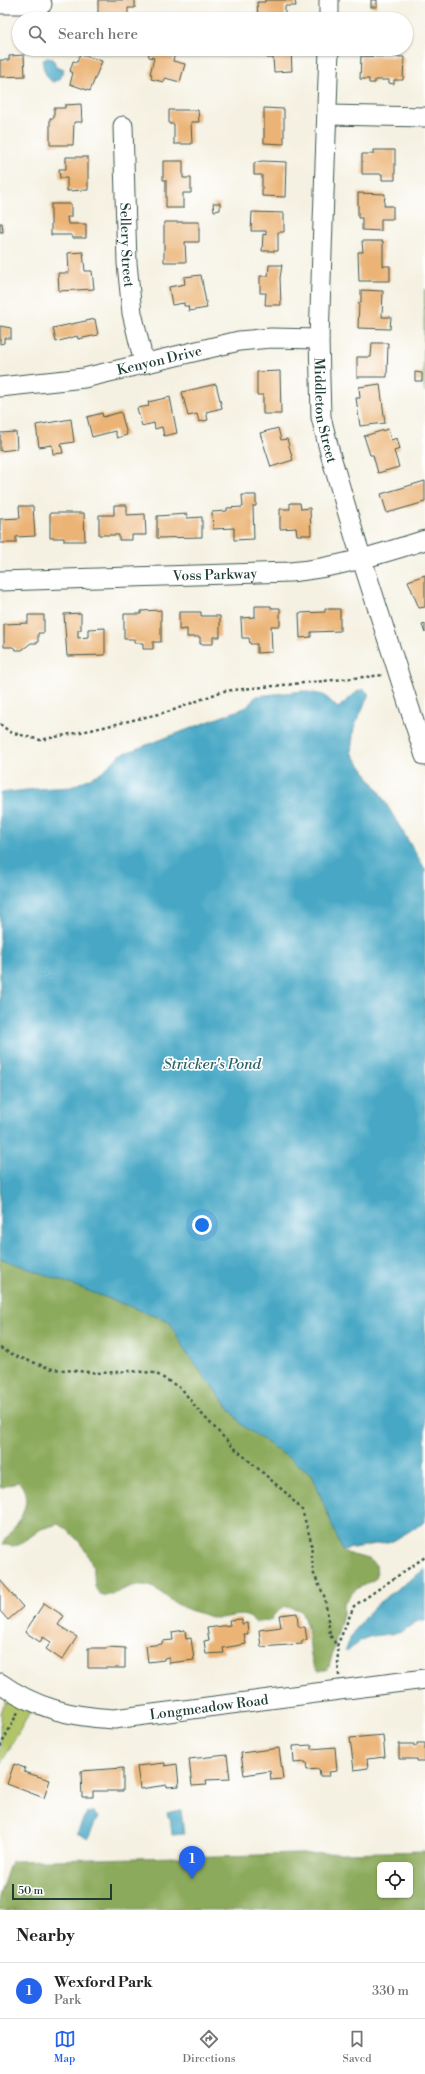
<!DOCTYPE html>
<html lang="en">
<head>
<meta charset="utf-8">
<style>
  :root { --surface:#fff; --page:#f2f2f2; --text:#222; --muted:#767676; --line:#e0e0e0; --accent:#2563eb }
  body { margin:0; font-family:"Libre Bodoni",serif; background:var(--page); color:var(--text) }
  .controls { position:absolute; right:12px; bottom:12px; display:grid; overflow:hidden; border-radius:6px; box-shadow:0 1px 3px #0004 }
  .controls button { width:36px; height:36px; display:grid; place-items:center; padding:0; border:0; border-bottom:1px solid var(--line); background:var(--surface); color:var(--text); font:20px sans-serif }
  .scale { position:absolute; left:12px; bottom:10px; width:100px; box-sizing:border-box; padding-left:4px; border:2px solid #1f3d34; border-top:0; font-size:11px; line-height:14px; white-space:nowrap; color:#1f3d34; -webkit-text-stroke:3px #fff; paint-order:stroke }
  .you { position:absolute; left:202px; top:1225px; width:14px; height:14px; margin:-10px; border:3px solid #fff; border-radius:50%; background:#1a73e8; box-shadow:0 0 0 6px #1a73e833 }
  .badge { display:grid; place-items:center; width:26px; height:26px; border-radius:50%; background:var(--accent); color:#fff; font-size:13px; font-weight:700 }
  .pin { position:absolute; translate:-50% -33px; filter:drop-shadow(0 1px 2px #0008) }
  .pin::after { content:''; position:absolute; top:21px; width:14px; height:12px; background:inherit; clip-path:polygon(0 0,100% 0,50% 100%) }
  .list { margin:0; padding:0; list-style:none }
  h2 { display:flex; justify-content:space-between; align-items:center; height:52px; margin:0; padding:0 16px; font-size:17px }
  h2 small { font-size:13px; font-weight:400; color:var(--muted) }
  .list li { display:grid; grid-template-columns:26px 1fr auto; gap:12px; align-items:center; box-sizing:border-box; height:56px; padding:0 16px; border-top:1px solid var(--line) }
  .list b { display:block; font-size:15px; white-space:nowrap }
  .list p { margin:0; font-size:13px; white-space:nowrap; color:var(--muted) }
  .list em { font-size:13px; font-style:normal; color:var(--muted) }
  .icon { flex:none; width:22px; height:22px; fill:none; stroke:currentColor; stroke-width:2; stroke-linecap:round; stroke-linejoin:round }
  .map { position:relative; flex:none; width:425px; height:1910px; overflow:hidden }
  .search { position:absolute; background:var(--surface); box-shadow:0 1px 3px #0004; left:12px; right:12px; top:12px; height:44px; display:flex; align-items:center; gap:10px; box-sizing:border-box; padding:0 14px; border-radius:22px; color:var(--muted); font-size:15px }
  .sheet { height:108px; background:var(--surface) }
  nav { display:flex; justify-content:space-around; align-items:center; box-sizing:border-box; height:56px; border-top:1px solid var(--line); background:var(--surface); font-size:11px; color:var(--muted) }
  nav a { display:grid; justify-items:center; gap:2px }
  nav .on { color:var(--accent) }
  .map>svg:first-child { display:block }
  .green { fill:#b1c568; stroke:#68814e }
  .forest { fill:#8caa5c; stroke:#567448; fill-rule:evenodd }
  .water { fill:#46a7c5; stroke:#32727c }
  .building { fill:#ebb374 }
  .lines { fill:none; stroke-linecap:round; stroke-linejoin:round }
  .minor-casing { stroke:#3f584e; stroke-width:21 }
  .path { stroke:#3f584e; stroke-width:2.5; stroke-dasharray:3 3; stroke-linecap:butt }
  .minor { stroke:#fff; stroke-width:19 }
  .labels { text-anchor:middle; stroke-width:3.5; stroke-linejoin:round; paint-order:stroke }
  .street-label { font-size:14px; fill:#1f3d34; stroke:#fff }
  .water-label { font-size:15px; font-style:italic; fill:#2d6267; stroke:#fff }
</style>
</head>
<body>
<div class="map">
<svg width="425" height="1910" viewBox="0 0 425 1910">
  <rect width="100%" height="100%" fill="#fff"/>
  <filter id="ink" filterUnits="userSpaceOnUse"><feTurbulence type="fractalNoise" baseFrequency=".025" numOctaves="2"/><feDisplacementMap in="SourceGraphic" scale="8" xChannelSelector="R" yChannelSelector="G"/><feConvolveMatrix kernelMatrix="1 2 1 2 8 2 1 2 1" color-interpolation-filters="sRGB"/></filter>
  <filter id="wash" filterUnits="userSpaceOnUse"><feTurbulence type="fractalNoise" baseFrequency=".012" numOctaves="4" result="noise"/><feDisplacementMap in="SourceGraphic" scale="16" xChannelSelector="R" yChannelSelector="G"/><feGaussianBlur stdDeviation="0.9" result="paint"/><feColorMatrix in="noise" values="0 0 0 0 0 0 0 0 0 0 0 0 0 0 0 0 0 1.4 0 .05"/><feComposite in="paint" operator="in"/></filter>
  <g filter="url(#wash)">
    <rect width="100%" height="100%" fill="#f5f1e2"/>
    <g class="green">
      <path d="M425 289V392L423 384Z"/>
      <path d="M12 1691 35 1704 0 1765V1712Z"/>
    </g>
    <g class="forest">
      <path d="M0 1258 169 1321 187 1354 243 1426 312 1474 342 1550 349 1554 369 1559 376 1565 377 1575 375 1579 355 1590 343 1604V1614L329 1667 326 1670H318C309 1661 311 1650 309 1638 308 1629 305 1620 301 1611 288 1605 278 1605 271 1620L255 1622C244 1609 230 1619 215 1618 211 1617 207 1616 203 1614 193 1612 181 1607 172 1601 163 1595 155 1586 143 1585 129 1583 113 1598 103 1595 91 1591 96 1577 93 1568 87 1549 75 1534 58 1524L41 1529 19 1545 11 1546 3 1544C15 1526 37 1503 19 1482L0 1488Z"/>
      <path d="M425 1851V1910H0V1893L11 1861ZM380 1865H410V1895H380Z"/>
    </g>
    <g class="water">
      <path d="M49 57 53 59 58 70 59 67 64 69 60 79 53 82C46 79 42 67 43 60Z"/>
      <path d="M364 689 369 694 354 728 351 752 378 790 425 869V1522L393 1541 342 1550 312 1474 243 1426 187 1354 169 1321 0 1258V793L36 789 71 787 101 773 120 755 247 707 256 696 303 691 324 695 338 708 358 691Z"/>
      <path d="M425 1569V1621H418L399 1633 372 1636 360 1641 349 1650H345C346 1645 349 1640 352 1636 371 1602 395 1592 425 1569Z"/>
      <path d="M181 1810 184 1834 172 1835 170 1817H168L167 1813Z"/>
      <path d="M92 1811 98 1817 88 1839 77 1833 87 1812 91 1813Z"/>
    </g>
    <g id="blocks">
      <g class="building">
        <path d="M98 0H135V8H128V19H109V15H98Z"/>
        <path d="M265 0H295L296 6H285V19H258L257 2H265Z"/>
        <rect x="371" y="0" width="6" height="7"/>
        <rect x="373" y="16" width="21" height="3"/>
        <path d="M148 49H166V51L175 53 173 61 185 64 180 82 165 78 164 82 151 79 152 74H150L154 58 149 57Z"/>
        <path d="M266 49H291L292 71 274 72 273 58H267Z"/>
        <path d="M80 54 102 61 90 91 70 84 73 73 70 71 73 61 77 62Z"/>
        <path d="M24 55 25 76 0 77V60H9V56Z"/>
        <path d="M361 56 404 57 403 80H394V84L389 83V80H375V83H369V79H360Z"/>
        <path d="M81 104 82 122H74L73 145H50V118H54V108H65V105Z"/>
        <path d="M264 108 284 109V144L264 143Z"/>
        <path d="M169 110H198L199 122H191L192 144H174V124H169Z"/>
        <path d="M373 150H395V180H382V174H362V154H373Z"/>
        <path d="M66 157H88V190L67 191V178H60L59 169H66Z"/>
        <path d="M163 161H183V178H191V193H183V208H166V180H163Z"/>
        <path d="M262 161 286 162 285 197 262 196V175H254V163Z"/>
        <path d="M358 193 385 194 384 206H393V219H381V231L362 230V218H358Z"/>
        <path d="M213 203H220V210L214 211Z"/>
        <path d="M51 204H71V217H67L68 224H86V238H72V235H51Z"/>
        <path d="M252 212 284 213V232H278V251H262L263 234 266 235V231H251Z"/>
        <path d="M164 222H199V242H185L186 262H164Z"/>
        <path d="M0 223H2L3 232H0Z"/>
        <path d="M362 241H383V266H390V281H359L358 252H363Z"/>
        <path d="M83 252 85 271H92L94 289 59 291 58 273H69L68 253Z"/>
        <path d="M269 265H282L280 278 281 305H265L266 293H260V276H268Z"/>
        <path d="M201 275 207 308 189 311 188 306H184V303L172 305 169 287 185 284 184 277Z"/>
        <path d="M361 290 383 291 382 317H391L390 329 358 328 359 303H361Z"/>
        <path d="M95 319 98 335 78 339 77 336 56 342 53 328Z"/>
        <path d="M0 326 11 328V338H4V343L0 344Z"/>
        <path d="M372 343H388L387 377H357V357H371Z"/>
        <path d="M280 371 281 414H263V395H257V372Z"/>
        <path d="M415 372 422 373V381H415Z"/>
        <path d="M216 384 222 408 206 412 208 420 199 422 197 414 188 416 182 392Z"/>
        <path d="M380 384 385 423 360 426 356 398H360L359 387Z"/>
        <path d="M170 397 177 433 164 436 162 427 155 429 154 423 142 426 137 408 149 406 148 402Z"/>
        <path d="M121 412 127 435 117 438 115 431 92 437 87 417 102 413 103 417Z"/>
        <path d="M71 419 74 442 61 444 63 453 53 454 52 445 39 447 36 425Z"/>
        <path d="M278 428 281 440 287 439 293 460 271 467 260 433Z"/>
        <path d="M388 429 391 440 397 438 400 449 394 451 399 467 378 473 373 455H370L364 436Z"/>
        <path d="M16 432 17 449 0 451V433Z"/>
        <path d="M425 481V502L387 513 381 494Z"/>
        <path d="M242 495H256V506H253L254 539 234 540V528L213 529 212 512 227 511V508L243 507Z"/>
        <path d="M290 503H300L301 509 310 508 311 535H297L296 528 280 529V509H290Z"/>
        <path d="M114 505H127V515L145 514 146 535H132V540H119V535H99V515H114Z"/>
        <path d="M19 506H33L35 536 16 537V543H0V519L20 518Z"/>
        <path d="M50 513H84L85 541H64V538H50Z"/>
        <path d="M187 514V518L202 517V537L157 538V516Z"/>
        <path d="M425 575V607L419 608 408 581Z"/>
        <path d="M255 606H271V608H280V626H271L272 652 257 653V644H250L249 638H242L241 618 255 617Z"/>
        <path d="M325 609H340V631L311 632V637L300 638 299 613 325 612Z"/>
        <path d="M161 610V642H153V649H143V643H134V639H124V614H141V611Z"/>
        <path d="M179 612H201V616H220V637H213V644H200V637H187V629L179 630Z"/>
        <path d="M81 613V630H78V638L88 637V629L105 628V655L67 656 64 614Z"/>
        <path d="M28 615H44V633H38V643H31L22 650H16L13 647H4V624L28 623Z"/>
        <path d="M425 624V633L422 625Z"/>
        <path d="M0 1580 23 1607 8 1620 0 1611Z"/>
        <path d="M44 1603 64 1616 58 1625 77 1637 62 1660 46 1649 51 1642 43 1637 40 1642 25 1632Z"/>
        <path d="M297 1613 298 1625 300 1627H305L307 1640 302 1641V1644L261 1647 259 1630 281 1627 279 1615Z"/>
        <path d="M242 1619V1624L247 1623 248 1634H244L246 1644 223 1648 224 1653 206 1654 204 1641 209 1640 207 1628 230 1625 229 1620Z"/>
        <path d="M185 1630 186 1639 191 1638 194 1660 169 1663V1657L164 1658V1660L148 1662 146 1646 162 1644V1641L173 1640 172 1632Z"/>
        <path d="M108 1647 125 1648V1668H88V1648H108Z"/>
        <path d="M383 1735 385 1757 367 1759 368 1768 354 1770 350 1738Z"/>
        <path d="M417 1743H425V1761H417V1759H399V1744H414V1746H417Z"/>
        <path d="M312 1745V1749L335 1747 337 1771 329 1772 330 1776H320L319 1769 307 1770 306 1762 294 1763 293 1746Z"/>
        <path d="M279 1748 283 1779 271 1780 270 1771 244 1775 241 1753Z"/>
        <path d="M227 1755 230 1779 206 1780 207 1785 192 1786 189 1759Z"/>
        <path d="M165 1763V1766L177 1764 179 1786 167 1787V1785L140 1789 137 1766Z"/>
        <path d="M14 1764 25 1768 24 1772 50 1780 44 1798 7 1784Z"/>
        <path d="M123 1768V1791H93V1797H82L81 1771Z"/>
      </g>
    </g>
  </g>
  <g filter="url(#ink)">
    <use href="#blocks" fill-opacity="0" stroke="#3f584e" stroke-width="1"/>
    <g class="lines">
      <defs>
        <g id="minor">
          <path d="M0 4H42"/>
          <path d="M329 19V0"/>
          <path id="s1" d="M329 49 319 339 321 417 330 453 356 541 425 756"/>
          <path d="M328 115 425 117"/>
          <path id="s2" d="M123 126 127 263 132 313 144 363"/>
          <path id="s3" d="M0 387 84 378 239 341 271 338 319 339"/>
          <path id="s4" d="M0 581 290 572C337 568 380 554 425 540"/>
          <path id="s5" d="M0 1683C35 1708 72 1717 114 1719L425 1679"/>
        </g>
      </defs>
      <use href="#minor" class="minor-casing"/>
      <g class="path">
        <path d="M0 724 10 732 40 740 91 730 171 711 223 691 384 675"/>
        <path d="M0 1348 18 1357 52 1369 101 1373 131 1371 155 1373 182 1389 196 1408 231 1445 286 1493 302 1510 311 1541 313 1572 325 1598 330 1635 337 1646"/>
        <path d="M339 1676 337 1646 354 1606 425 1557"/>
        <path d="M0 1747 18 1712"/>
      </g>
      <use href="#minor" class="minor"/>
    </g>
  </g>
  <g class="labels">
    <g class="street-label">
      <text dy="5" stroke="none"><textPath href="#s2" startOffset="119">Sellery Street</textPath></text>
      <text dy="5" stroke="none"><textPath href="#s3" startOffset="162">Kenyon Drive</textPath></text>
      <text dy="5" stroke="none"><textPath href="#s1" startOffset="362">Middleton Street</textPath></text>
      <text dy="5" stroke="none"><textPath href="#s4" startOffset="215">Voss Parkway</textPath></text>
      <text dy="5" stroke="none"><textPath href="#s5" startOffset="217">Longmeadow Road</textPath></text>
    </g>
    <g class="water-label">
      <text x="212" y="1069">Stricker's Pond</text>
    </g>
  </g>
</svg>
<div class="controls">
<button><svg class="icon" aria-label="locate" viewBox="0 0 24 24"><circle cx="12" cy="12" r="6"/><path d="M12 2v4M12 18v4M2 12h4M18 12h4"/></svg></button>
</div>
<div class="scale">50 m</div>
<div class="you"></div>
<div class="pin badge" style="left:192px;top:1879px">1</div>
<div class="search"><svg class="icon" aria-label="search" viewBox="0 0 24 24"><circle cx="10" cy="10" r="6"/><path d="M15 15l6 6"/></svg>Search here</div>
</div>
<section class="sheet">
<h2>Nearby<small></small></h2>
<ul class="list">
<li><span class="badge">1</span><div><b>Wexford Park</b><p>Park</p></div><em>330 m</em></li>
</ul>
</section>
<nav>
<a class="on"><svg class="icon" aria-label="map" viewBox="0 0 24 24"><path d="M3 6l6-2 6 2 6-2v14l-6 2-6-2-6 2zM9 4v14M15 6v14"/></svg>Map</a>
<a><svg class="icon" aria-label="directions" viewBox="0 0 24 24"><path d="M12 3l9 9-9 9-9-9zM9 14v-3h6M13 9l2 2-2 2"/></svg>Directions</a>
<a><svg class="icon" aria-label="saved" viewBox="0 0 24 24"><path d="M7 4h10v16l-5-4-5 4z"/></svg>Saved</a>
</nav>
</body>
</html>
